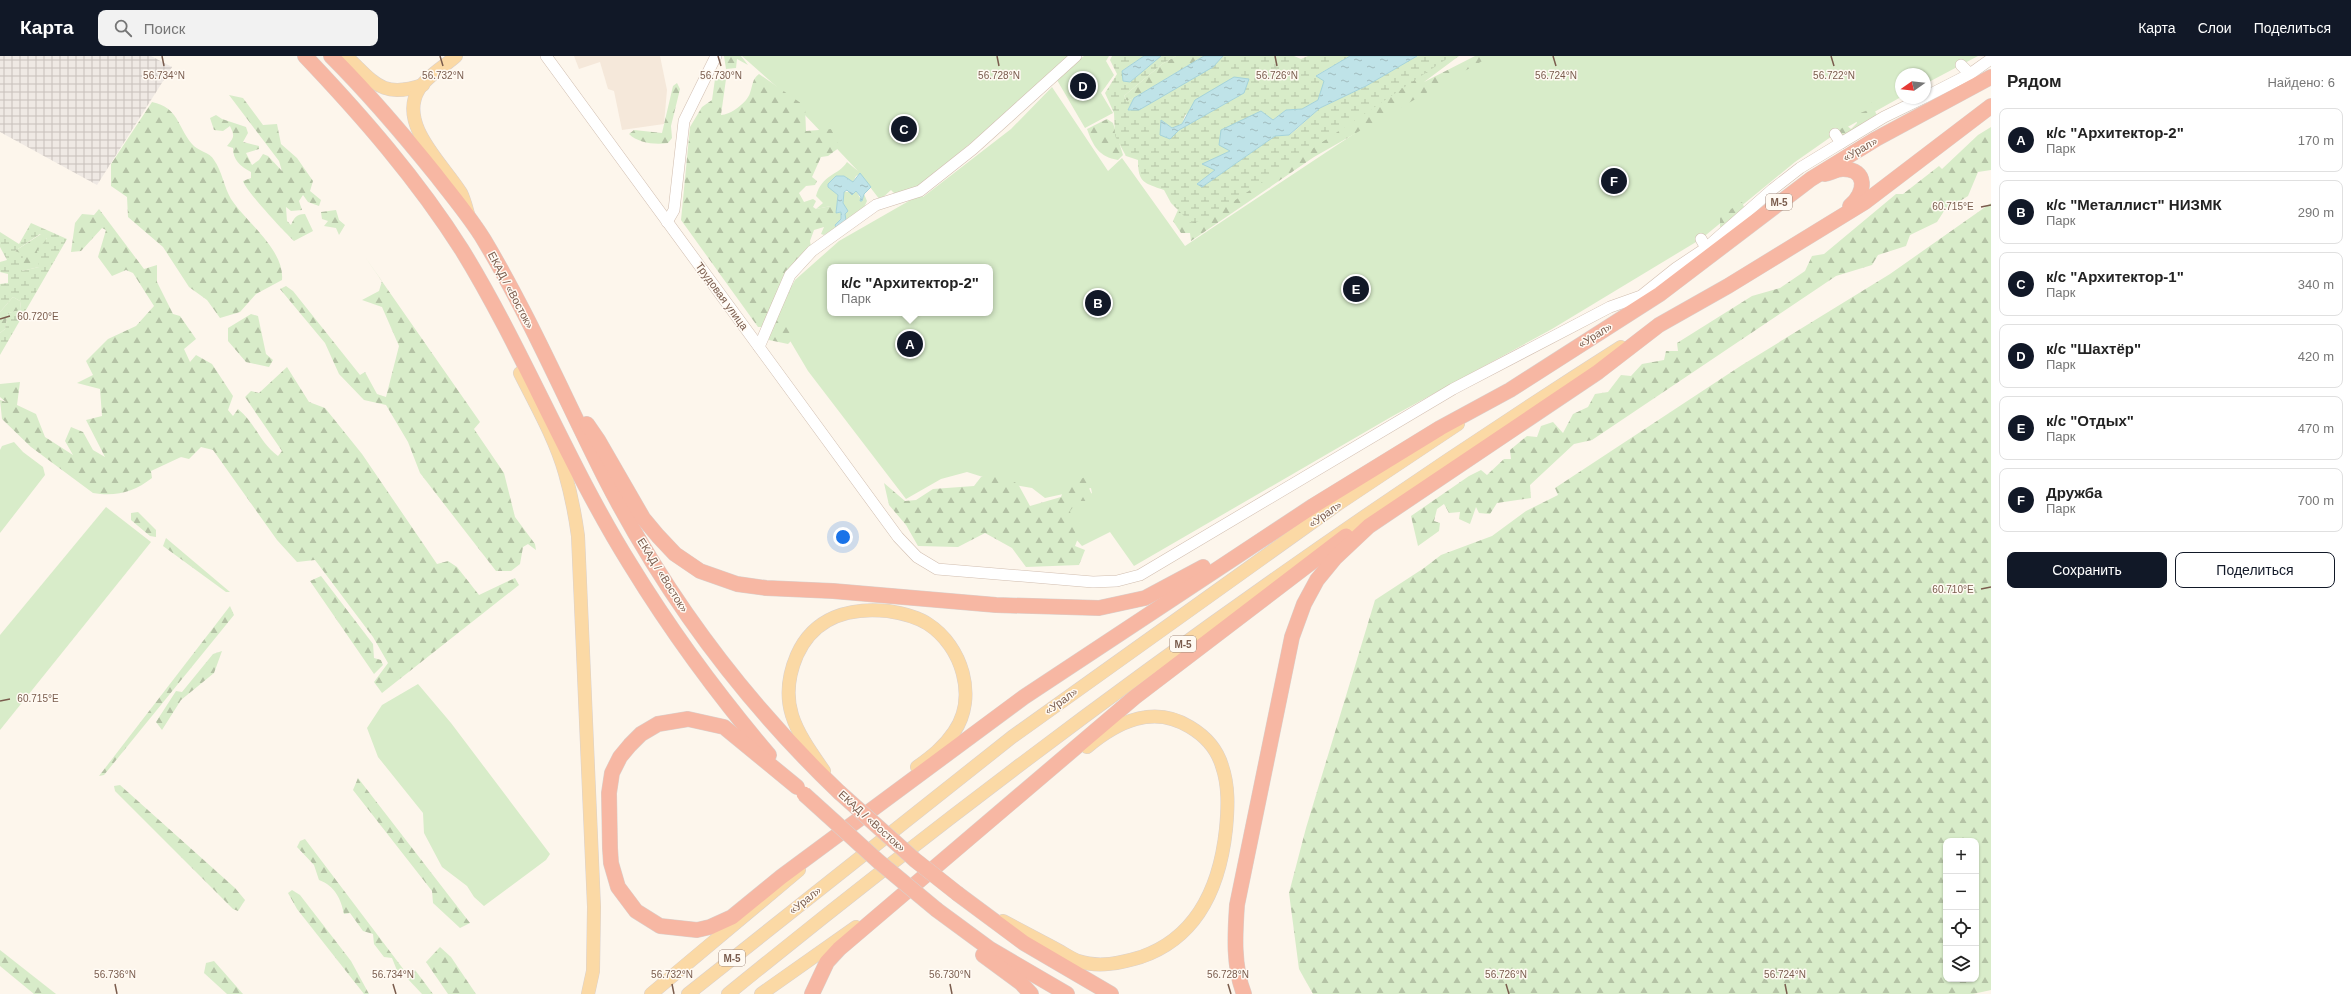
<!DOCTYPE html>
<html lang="ru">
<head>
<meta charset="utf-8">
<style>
  :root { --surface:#fff; --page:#f2f2f2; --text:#222; --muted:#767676; --line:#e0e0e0; --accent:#111827 }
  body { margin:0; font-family:Arial,sans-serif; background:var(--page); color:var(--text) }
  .controls { position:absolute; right:12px; bottom:12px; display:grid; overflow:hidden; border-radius:8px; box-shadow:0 1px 3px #0004 }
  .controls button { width:36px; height:36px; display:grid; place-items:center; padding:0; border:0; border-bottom:1px solid var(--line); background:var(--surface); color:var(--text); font:20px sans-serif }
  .compass { position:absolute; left:1895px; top:12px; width:36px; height:36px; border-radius:50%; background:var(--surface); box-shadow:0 1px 3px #0004; rotate:256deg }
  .you { position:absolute; left:843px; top:481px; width:14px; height:14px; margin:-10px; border:3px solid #fff; border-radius:50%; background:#1a73e8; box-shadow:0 0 0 6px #1a73e833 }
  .badge { display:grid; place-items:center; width:26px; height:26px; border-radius:50%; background:var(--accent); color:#fff; font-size:13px; font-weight:700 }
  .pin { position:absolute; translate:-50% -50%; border:2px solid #fff; box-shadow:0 1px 4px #0006 }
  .popup { position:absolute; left:827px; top:208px; width:166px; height:52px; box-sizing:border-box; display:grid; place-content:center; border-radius:8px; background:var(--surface); filter:drop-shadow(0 1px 3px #0005); font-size:13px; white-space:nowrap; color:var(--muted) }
  .popup b { font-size:15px; color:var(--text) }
  .popup::after { content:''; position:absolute; left:50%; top:100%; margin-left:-8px; border:8px solid transparent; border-top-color:var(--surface) }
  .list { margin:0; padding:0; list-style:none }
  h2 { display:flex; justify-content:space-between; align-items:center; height:52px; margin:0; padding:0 16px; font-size:17px }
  h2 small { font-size:13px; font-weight:400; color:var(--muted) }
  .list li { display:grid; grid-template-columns:26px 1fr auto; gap:12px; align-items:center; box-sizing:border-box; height:64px; margin:0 8px 8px; padding:0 8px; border:1px solid var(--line); border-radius:8px }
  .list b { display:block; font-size:15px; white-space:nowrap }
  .list p { margin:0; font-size:13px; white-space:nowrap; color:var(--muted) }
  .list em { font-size:13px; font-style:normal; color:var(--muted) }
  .actions { display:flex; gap:8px; padding:12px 16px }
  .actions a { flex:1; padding:9px 0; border:1px solid var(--accent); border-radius:8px; text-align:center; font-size:14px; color:var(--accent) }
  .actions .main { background:var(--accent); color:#fff }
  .icon { flex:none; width:22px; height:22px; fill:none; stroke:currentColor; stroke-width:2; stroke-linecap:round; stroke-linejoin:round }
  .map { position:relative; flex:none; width:1991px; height:938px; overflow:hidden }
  header { display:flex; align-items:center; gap:24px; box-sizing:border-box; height:56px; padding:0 20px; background:var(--accent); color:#fff }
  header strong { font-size:19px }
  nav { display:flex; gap:22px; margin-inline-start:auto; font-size:14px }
  .search { width:280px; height:36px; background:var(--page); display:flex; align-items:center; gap:10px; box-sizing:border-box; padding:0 14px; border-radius:8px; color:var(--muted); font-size:15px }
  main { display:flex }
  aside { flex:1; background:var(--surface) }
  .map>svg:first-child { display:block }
  .residential { fill:#f5e8da }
  .industrial { fill:url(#industrial-grid) }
  .green { fill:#d8ecc9; fill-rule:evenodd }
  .forest { fill:url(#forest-firs); fill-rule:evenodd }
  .wetland { fill:url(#wetland-marsh); fill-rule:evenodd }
  .water { fill:url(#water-ripples); stroke:#a5d3da }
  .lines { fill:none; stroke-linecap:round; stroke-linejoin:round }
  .minor-casing { stroke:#d1beb0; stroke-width:12 }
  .major-casing { stroke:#dad1cd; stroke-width:14 }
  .highway-casing { stroke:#dad1cd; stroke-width:16 }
  .minor { stroke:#fff; stroke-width:11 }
  .major { stroke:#fbd9a5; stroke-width:13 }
  .highway { stroke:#f7b7a3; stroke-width:15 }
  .highway-bridge-casing { stroke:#dad1cd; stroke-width:16; stroke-linecap:butt }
  .highway-bridge { stroke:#f7b7a3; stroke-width:15 }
  .ticks { fill:none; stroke:#7a5c4d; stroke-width:1.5 }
  .labels { text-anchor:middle; stroke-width:3; stroke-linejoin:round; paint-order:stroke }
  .shield { fill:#fffaf3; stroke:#a28b7f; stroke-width:1 }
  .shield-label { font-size:10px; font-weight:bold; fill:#7a5c4d }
  .street-label { font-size:11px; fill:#7a5c4d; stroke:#fffaf3 }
  .ticks-label { font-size:10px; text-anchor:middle; fill:#7a5c4d; stroke:#fffaf3; stroke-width:3; stroke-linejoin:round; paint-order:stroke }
</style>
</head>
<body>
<header>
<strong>Карта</strong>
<div class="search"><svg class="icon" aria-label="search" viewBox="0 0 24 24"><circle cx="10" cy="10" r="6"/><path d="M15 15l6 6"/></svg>Поиск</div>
<nav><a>Карта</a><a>Слои</a><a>Поделиться</a></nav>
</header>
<main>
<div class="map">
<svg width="1991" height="938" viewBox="0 0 1991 938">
  <defs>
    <pattern id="industrial-grid" width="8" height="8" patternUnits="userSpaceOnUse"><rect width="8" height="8" fill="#efe9e4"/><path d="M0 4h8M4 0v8" fill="none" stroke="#c7c0bb"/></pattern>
    <pattern id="forest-firs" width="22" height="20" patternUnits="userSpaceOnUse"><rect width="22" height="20" fill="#d8ecc9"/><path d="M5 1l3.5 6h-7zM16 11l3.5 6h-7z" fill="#b4c2a5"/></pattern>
    <pattern id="wetland-marsh" width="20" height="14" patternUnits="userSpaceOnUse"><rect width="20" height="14" fill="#d8ecc9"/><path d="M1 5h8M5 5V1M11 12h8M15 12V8" fill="none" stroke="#b4c2a5"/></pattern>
    <pattern id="water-ripples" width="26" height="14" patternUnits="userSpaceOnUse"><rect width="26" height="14" fill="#bfe3e8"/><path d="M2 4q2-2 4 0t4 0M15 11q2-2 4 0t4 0" fill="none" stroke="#a0bbbe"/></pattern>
  </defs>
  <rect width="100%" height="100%" fill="#fdf6ec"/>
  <path class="residential" d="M574 0H660L667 34 664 68 622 74 614 35 608 33 600 6 579 13Z"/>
  <path class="industrial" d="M0 0H151L172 11 97 129 0 76Z"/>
  <g class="green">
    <path d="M742 0H1072L1033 36 915 133 896 139 891 134 880 144 860 118 856 120 853 126 828 131 838 139 836 157 842 156 841 163 835 169 836 170 847 155 843 147 844 136 856 135 862 145 864 138 867 145 862 156 838 174 835 172 824 179 821 178 824 171V163L831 150 816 153 823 147 816 140C822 118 838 120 847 106L858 115 786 39Z"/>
    <path d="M1084 0H1109L1106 5 1114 19 1101 37 1113 57 1085 72 1057 24 1065 14Z"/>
    <path d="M1484 0H1978L1925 28V18H1901V41L1835 78 1795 106 1701 183 1552 273 1391 361 1134 510 1110 476 1082 490 1053 457 1092 437 1091 432 1045 442 1032 432 1002 427 967 416 941 423 906 443 808 315 776 261 795 224 839 185 921 138 923 141 1011 73 1052 31 1108 115 1122 102 1185 190 1405 44ZM830 211H990V257H830Z"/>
    <path d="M14 386 23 396 43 411 45 419 0 477V394L2 390Z"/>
    <path d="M106 451 151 486 0 674V579Z"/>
    <path d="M418 628 451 667 550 798 546 804 484 850 474 841 467 830 442 811 424 777 423 757 378 701 367 672 382 649Z"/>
  </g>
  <g class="forest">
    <path d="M724 0H741L748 9 737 3 736 12 726 13Z"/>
    <path d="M1176 0H1204L1134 42 1127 45 1124 40 1162 8Z"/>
    <path d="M1417 0H1459L1424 26 1475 0H1491L1314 101 1191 185 1190 177H1181L1173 165 1182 145Z"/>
    <path d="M759 18 805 50 806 75 831 73 840 91 828 100 821 101 812 121 817 125 815 129 806 130 799 137 804 146 813 143 816 145 813 151 816 153 831 150 835 157 832 164 824 163V171L814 174 810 185 811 191 791 226 796 236 786 251 771 257 788 271 792 284 788 288 769 284 765 271H758L681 164 690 71 702 51 712 44 715 23H726L721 59C730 59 747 47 750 37 753 29 752 23 759 18Z"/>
    <path d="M677 27 680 33 671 70 672 82 668 87C655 89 638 87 629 78L634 74 662 77 673 30Z"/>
    <path d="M229 39 243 42 263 69 277 68 281 88 297 102 313 125 310 135 321 144 319 150 308 146 303 139 299 145 302 154 291 155 286 151 287 165 291 169C294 162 296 158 305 158L313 175 294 185C286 178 245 134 243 125L251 122V116C240 110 233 104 233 92L227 90C234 82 235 80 230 70L223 75 214 74 210 62 216 59 222 63 246 71 248 77 243 86 259 90V93L246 97 252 109 259 104 263 98 268 100 282 115 279 105Z"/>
    <path d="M1871 45 1877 60 1850 79 1840 80 1838 75 1846 69 1851 73 1857 67 1855 59 1868 54Z"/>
    <path d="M152 46C179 52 177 70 192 88 197 95 210 96 214 104 222 115 224 131 231 143 245 165 285 194 282 224L256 238 240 256 220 262 207 244 189 231 163 191 128 161 127 141 111 130V108Z"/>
    <path d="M1107 63 1113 67 1123 99 1118 104C1099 101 1093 90 1087 73Z"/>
    <path d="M1991 71V114L1978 116 1968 140 1944 155 1937 166 1910 179 1906 190 1878 199 1872 209 1836 220 1592 384 1574 388 1530 429 1531 442 1497 447 1490 458 1479 457 1476 451 1470 468 1459 463 1460 456 1449 457 1444 448 1437 453 1434 465 1440 467 1439 475 1418 490 1411 460 1469 420 1481 414 1487 419 1504 403H1511L1510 394 1527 380 1537 381 1541 370 1553 366 1563 377 1573 358 1588 351 1595 338 1608 336 1621 319 1631 320 1642 308 1664 304 1666 295H1678L1677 287 1752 240 1780 232 1805 215 1812 200 1824 198 1896 138H1903L1939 110 1942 113 1978 79Z"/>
    <path d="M1742 146 1744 151 1725 170 1720 171V160Z"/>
    <path d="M1991 147V934L1973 938H1313L1299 913 1289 837 1306 772 1375 544 1424 512 1441 499 1492 480 1526 455 1558 439 1555 432 1742 309 1890 218ZM1946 785H1976V923H1946Z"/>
    <path d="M99 153 144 213 157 209V226L173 258 180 260 196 283 184 293 190 306 196 299 212 308 233 340 228 354 233 360 238 353C256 368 260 387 278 400L282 395 245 341 251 335 259 337 287 311 309 346 325 352 362 398 437 508 448 505 457 511 479 539 515 522 519 529 382 637 374 626 388 607 373 581 315 504 297 506 277 484 213 394 201 391 189 403 181 401 151 415 152 422C134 436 116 441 93 437L31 391 2 363 0 344 6 346 0 341V328L20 326 17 349 36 358 45 381 73 399 65 385 71 371 83 376 93 394 105 401 86 364 102 360 100 333 77 327 93 319 86 305 108 283 136 270 154 250 133 217 126 214 112 220 98 201 106 174 102 172 81 195 71 196 75 167 82 158 94 159Z"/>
    <path d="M336 154 339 164 345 169 339 179 336 172 324 170 328 165 322 163 321 156Z"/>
    <path d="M41 178 47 181 39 211 22 215 15 195Z"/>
    <path d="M365 201 480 366 474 373 504 417 515 461 535 488 536 494 528 488 523 491 520 508 511 515H496L420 417 408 386 386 349 364 344 339 318 325 287 280 233 286 230 293 235 360 319 365 316 377 338 386 341 399 290 382 251 362 244 379 235 382 225Z"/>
    <path d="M13 241 20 245 21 254 8 257 5 273 0 277V256Z"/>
    <path d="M251 258 258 260 266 298 273 304 269 311 246 306 228 285V272Z"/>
    <path d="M1001 419 1018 428 1030 450 1061 441 1065 430 1085 421 1092 440 1088 445H1078L1070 455 1074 473 1078 482 1075 490 1085 494 1079 509 1026 511 1012 492 985 477 958 491 918 490 906 469 889 449 884 427 905 445 916 444 933 433 974 430 981 421Z"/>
    <path d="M138 456 156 474V481L150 480 131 464V457Z"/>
    <path d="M166 482 230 536H226L163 490Z"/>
    <path d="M321 520 373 588 374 602 381 604 383 609 374 618 310 525Z"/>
    <path d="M230 550 234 559 104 719 99 720Z"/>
    <path d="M222 595 214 617 181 644 162 674 156 666 176 635 182 636 213 598Z"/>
    <path d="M358 722 470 867 460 872 433 847 432 835 353 734Z"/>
    <path d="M120 729 235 832 245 844 238 855 233 853 115 735 114 730Z"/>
    <path d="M305 783 404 914 398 917 392 902 384 901 374 888 373 878 363 875 350 857 344 858C341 843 335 830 319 824L314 809 297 791 300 785Z"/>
    <path d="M292 834 300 839 351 905 369 938H364L297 853 288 837Z"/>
    <path d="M440 891 451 901 476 938H448L426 906Z"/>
    <path d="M0 894 56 938H34L0 910Z"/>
    <path d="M214 905 243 938H227L204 917 206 907Z"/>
    <path d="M415 914 433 938H422L406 921Z"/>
  </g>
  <g class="wetland">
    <path d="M1112 0H1144L1122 15 1130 26 1161 0H1176L1162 8 1124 40 1127 45 1134 42 1128 54H1139L1212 11 1223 0H1294L1301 3 1308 0H1350L1317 19 1325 25 1318 44 1302 53 1286 54 1230 95 1203 108 1215 114 1197 128 1202 131 1275 80 1290 79 1320 52 1366 30 1417 0H1451L1207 163 1191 167 1171 147 1164 134C1144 127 1138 127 1138 104L1126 100 1115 80 1114 57 1105 37 1117 18 1110 4ZM1244 37 1179 74 1170 83 1161 65 1172 72 1182 68 1185 59Z"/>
    <path d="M31 167 67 183 0 299V277L5 273 8 257 21 254 20 245 13 241 0 256V228L8 227V218L0 216V206L7 204 0 191V176L19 188ZM40 178 47 182 37 195 39 211 22 215 23 198 15 195Z"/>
  </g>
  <g class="water">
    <path d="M1144 0H1161L1130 26 1123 25 1122 15Z"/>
    <path d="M1204 0H1223L1213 11 1139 54H1128L1134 42Z"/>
    <path d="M1350 0H1417L1366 30 1320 52 1289 79 1275 80 1202 131 1197 128 1215 114 1202 108 1230 95 1219 89 1221 74 1261 55 1273 64 1286 54 1302 53 1318 44 1324 25 1316 20Z"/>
    <path d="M1234 21 1249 23 1244 37 1179 74 1170 83 1160 79 1161 64 1172 72 1182 68 1195 44Z"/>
    <path d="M860 117 871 131 864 138 862 145H860L861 141 856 135 852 139 847 134 844 136 843 147 848 155 845 158 846 164 836 171 835 169 841 163V156L836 157 838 139 828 131V128L836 120H844L853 126Z"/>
  </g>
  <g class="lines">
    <defs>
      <g id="minor">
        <path d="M546 0 898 481 917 501 937 513 1093 526 1117 525 1140 519 1453 333 1610 251 1641 240 1676 212 1706 192 1701 183"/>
        <path d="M1961 9 1970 18"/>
        <path d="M1925 41 1970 18 1991 3"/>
        <path d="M1841 87 1884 61 1923 42"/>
        <path d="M667 166 674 154 684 65 716 0"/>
        <path d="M1706 192 1773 133 1800 112 1841 87 1835 78"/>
        <path d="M759 291 790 219 812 195 876 149 920 135 973 93 1076 0"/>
      </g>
      <g id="major">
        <path d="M346 0C374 26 381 43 423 29"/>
        <path d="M456 0C445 10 427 20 419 33 397 68 444 109 461 137 464 143 466 151 468 158"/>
        <path d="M520 317C536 349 555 382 565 417 571 438 575 458 578 480L594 851 593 915 588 938"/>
        <path d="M824 715C797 676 776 648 797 599 814 561 850 551 888 555 901 557 916 560 928 568 962 590 978 641 954 676 944 691 931 701 917 711"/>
        <path d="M1003 865C1020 874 1037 883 1054 892 1062 896 1070 902 1078 905 1099 912 1121 907 1141 901 1199 881 1220 829 1226 773 1228 752 1229 730 1222 710 1217 693 1205 680 1190 671 1153 648 1117 666 1087 691"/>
        <path d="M651 938 799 814"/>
        <path d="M688 938 1012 681 1338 448 1458 368"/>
        <path d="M728 938C1013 706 1311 488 1621 291"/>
        <path d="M761 938 856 871"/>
      </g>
      <g id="highway">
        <path d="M305 0C362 60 417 123 462 194 524 295 567 407 630 508 671 575 718 639 769 699"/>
        <path d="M331 0C368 37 403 78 436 119 452 140 470 161 484 184 530 261 565 343 605 422 665 539 744 645 839 736"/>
        <path d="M1825 118C1830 117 1837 113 1843 113 1868 113 1866 137 1850 150"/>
        <path d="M587 368 598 384 643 462 658 480 675 498 700 515 737 528 766 532 833 535 996 549 1099 552 1145 542 1203 511"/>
        <path d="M797 731 724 671 688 663 658 668 641 678 630 689 620 701 612 717 609 737 610 792 611 807 618 831 636 855 660 870 697 874 710 871 732 861 781 821 1024 641 1313 450 1440 372 1510 334 1660 238 1811 123 1876 83 1991 21"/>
        <path d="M958 838 1024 887 1111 938"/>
        <path d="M937 854 990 893 1067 938"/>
        <path d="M983 899 1021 927 1031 938"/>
        <path d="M812 938 827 906 839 893 1135 641 1346 480"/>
        <path d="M1244 938C1233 910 1235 878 1237 849L1292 581 1304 548 1317 524 1335 502 1369 470 1598 316 1659 269 1728 230 1865 146 1991 50"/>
      </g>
    </defs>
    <use href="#minor" class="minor-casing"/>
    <use href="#major" class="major-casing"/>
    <use href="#highway" class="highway-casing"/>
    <use href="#minor" class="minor"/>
    <use href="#major" class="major"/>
    <use href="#highway" class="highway"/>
    <defs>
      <g id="highway-bridge">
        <path d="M839 736 915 804 958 838"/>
        <path d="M804 738 878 805 937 854"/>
      </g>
    </defs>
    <use href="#highway-bridge" class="highway-bridge-casing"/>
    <use href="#highway-bridge" class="highway-bridge"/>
  </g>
  <path class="ticks" d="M162 0 164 10M440 0 443 10M718 0 721 10M997 0 999 10M1275 0 1277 10M1553 0 1556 10M1831 0 1834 10M1981 151 1991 149M0 263 10 260M1981 533 1991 531M0 645 10 643M115 928 117 938M393 928 396 938M672 928 674 938M950 928 952 938M1228 928 1231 938M1506 928 1509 938M1785 928 1787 938"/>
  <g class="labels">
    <g class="shield">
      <rect x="1766" y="138" width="26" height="16" rx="3"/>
      <rect x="1170" y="580" width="26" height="16" rx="3"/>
      <rect x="719" y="894" width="26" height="16" rx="3"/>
    </g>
    <g class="shield-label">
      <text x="1779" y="150">М-5</text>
      <text x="1183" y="592">М-5</text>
      <text x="732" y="906">М-5</text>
    </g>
    <g class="street-label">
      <text transform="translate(1860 93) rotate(-30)" y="4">«Урал»</text>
      <text transform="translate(511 234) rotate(62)" y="4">ЕКАД / «Восток»</text>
      <text transform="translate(722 240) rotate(54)" y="4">Трудовая улица</text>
      <text transform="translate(1595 279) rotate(-32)" y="4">«Урал»</text>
      <text transform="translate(1325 458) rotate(-35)" y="4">«Урал»</text>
      <text transform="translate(663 519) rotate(58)" y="4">ЕКАД / «Восток»</text>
      <text transform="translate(1061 645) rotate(-36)" y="4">«Урал»</text>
      <text transform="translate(872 765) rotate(42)" y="4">ЕКАД / «Восток»</text>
      <text transform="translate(805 844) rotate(-38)" y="4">«Урал»</text>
    </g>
  </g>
  <g class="ticks-label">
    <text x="721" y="23">56.730°N</text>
    <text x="999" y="23">56.728°N</text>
    <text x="1556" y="23">56.724°N</text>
    <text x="1834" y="23">56.722°N</text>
    <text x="164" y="23">56.734°N</text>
    <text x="443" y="23">56.732°N</text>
    <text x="1277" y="23">56.726°N</text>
    <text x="1953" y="154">60.715°E</text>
    <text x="38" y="264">60.720°E</text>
    <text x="1953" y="537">60.710°E</text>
    <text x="38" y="646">60.715°E</text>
    <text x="115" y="922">56.736°N</text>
    <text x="393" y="922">56.734°N</text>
    <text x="672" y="922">56.732°N</text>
    <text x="950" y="922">56.730°N</text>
    <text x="1228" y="922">56.728°N</text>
    <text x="1506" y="922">56.726°N</text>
    <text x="1785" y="922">56.724°N</text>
  </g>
</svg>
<div class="controls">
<button>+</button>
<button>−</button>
<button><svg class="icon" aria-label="locate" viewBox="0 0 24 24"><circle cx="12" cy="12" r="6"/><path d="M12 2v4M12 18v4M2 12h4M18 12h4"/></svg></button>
<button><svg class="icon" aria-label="layers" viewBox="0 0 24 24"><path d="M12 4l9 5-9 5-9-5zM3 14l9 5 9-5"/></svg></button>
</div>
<svg class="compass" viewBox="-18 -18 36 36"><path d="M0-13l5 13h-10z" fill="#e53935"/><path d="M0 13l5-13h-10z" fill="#767676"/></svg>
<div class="you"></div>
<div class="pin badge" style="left:910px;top:288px">A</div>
<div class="popup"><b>к/с &quot;Архитектор-2&quot;</b>Парк</div>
<div class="pin badge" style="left:1098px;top:247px">B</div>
<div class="pin badge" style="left:904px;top:73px">C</div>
<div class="pin badge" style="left:1083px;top:30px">D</div>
<div class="pin badge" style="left:1356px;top:233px">E</div>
<div class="pin badge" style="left:1614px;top:125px">F</div>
</div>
<aside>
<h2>Рядом<small>Найдено: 6</small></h2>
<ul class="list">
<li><span class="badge">A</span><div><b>к/с &quot;Архитектор-2&quot;</b><p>Парк</p></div><em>170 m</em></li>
<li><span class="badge">B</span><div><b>к/с &quot;Металлист&quot; НИЗМК</b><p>Парк</p></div><em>290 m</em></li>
<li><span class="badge">C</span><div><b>к/с &quot;Архитектор-1&quot;</b><p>Парк</p></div><em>340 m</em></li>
<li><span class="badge">D</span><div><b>к/с &quot;Шахтёр&quot;</b><p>Парк</p></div><em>420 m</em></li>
<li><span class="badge">E</span><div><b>к/с &quot;Отдых&quot;</b><p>Парк</p></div><em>470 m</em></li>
<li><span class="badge">F</span><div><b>Дружба</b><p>Парк</p></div><em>700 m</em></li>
</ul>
<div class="actions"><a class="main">Сохранить</a><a>Поделиться</a></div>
</aside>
</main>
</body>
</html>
